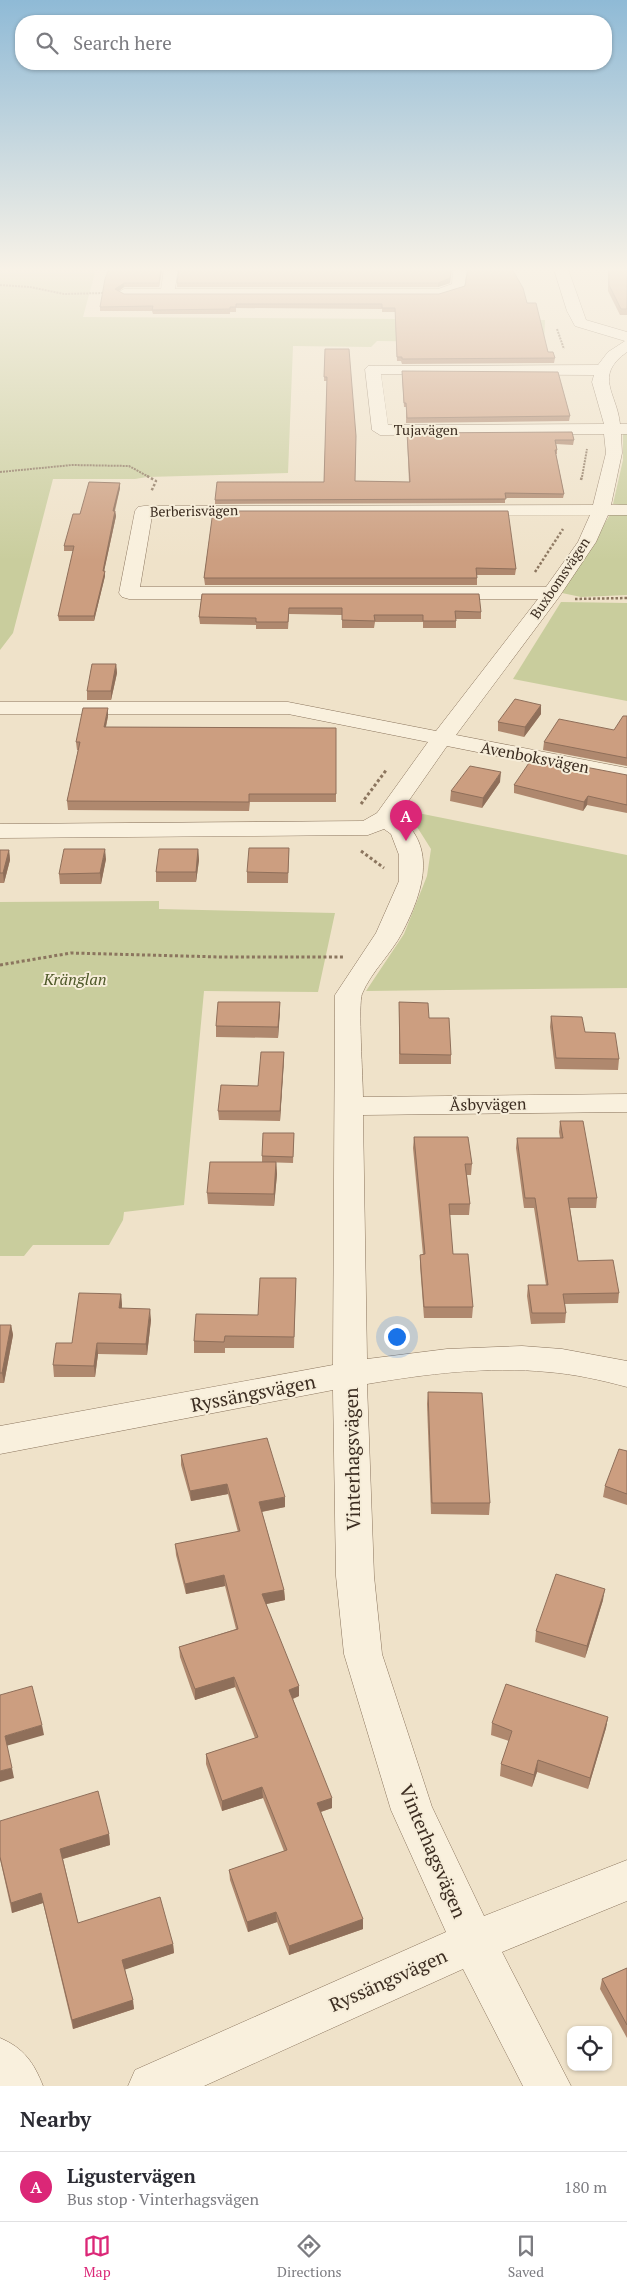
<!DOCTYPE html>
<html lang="en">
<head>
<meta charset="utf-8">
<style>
  :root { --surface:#fff; --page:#f7f7f7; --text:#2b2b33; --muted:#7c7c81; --line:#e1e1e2; --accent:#db2777 }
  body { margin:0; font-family:"PT Serif",serif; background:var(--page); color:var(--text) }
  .controls { position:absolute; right:15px; bottom:15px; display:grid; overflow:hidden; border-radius:10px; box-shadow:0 1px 4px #0004 }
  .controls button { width:45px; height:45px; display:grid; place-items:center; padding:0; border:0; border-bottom:1px solid var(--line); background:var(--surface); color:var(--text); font:25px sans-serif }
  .you { position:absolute; left:396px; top:1336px; width:18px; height:18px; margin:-12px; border:4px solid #fff; border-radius:50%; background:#1a73e8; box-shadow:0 0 0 8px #1a73e833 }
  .badge { display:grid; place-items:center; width:32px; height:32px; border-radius:50%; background:var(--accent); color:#fff; font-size:16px; font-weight:700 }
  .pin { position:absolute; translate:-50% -41px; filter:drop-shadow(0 1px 2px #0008) }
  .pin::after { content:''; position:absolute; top:26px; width:18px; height:15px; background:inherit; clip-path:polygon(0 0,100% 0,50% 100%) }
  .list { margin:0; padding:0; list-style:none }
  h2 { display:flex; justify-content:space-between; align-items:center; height:65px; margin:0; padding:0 20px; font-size:21px }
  h2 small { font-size:16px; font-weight:400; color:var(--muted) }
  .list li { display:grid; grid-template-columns:32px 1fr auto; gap:15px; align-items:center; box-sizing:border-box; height:70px; padding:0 20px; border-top:1px solid var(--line) }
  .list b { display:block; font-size:19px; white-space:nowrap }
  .list p { margin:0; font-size:16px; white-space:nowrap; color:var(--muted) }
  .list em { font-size:16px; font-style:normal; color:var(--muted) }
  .icon { flex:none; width:28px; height:28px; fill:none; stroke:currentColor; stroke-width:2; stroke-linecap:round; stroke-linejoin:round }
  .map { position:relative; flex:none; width:627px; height:2086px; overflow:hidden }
  .search { position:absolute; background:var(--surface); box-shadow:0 1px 4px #0004; left:15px; right:15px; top:15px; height:55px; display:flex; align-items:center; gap:12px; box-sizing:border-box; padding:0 18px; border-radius:20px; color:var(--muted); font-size:19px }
  .sheet { height:135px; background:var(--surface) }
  nav { display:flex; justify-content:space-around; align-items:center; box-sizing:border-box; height:70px; border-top:1px solid var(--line); background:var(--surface); font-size:14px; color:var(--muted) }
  nav a { display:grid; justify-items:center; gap:2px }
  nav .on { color:var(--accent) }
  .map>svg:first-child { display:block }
  .green { fill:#c9cd9d }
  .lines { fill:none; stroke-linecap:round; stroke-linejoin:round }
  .minor-casing { stroke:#8b755e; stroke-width:1 }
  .path-far2 { stroke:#8b755e; stroke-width:2; stroke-dasharray:2 1; stroke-linecap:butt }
  .path-far1 { stroke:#8b755e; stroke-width:2.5; stroke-dasharray:2.5 2; stroke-linecap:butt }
  .path { stroke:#8b755e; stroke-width:3; stroke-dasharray:3 2.5; stroke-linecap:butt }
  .minor { fill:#f9f0dd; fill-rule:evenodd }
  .wall { fill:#af886e }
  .shaded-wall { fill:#8f6f5a }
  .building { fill:#cc9e80; stroke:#8f6f5a }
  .labels { text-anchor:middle; stroke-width:4; stroke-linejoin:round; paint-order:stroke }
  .far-street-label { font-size:14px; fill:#3c2d21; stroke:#f6edd9 }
  .street-label { font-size:16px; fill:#3c2d21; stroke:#f6edd9 }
  .park-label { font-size:16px; font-style:italic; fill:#4d5828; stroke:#f6edd9 }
  .near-street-label { font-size:19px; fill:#3c2d21; stroke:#f6edd9 }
</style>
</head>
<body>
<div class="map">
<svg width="627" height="2086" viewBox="0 0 627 2086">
  <rect width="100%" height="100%" fill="#efe2c9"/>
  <g class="green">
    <path d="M0 269H96L83 317 545 320 544 343 377 341 371 347 293 346 288 473 147 477 135 479H53L13 633 0 650Z"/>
    <path d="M623 432H627V506L613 504 623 460Z"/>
    <path d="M611 513 627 515V595L581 597 562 593Z"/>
    <path d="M561 602 627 603V701L513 679Z"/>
    <path d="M418 813 627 855V988L366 991 404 934 427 876 431 849 412 819Z"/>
    <path d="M159 901V909L335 913 318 992 204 991 184 1205 124 1212 123 1220 109 1245H33L24 1256H0V902Z"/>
  </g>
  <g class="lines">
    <defs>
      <g id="minor">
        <path d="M164 269H178L175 289H438L452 284 453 269H467L464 289 439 297H124L117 293 124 289H161Z"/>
        <path d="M554 269H568L586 320 627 332V352C593 376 617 393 620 424H627V434H621L622 453 611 505H627V515H608L596 542 559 597 456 735 627 768V782L447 746 398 816C439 847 422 894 402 933 391 954 371 972 362 994 358 1004 363 1080 363 1097L627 1094V1112L363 1115 367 1359 447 1349 522 1346 562 1349 627 1361V1387C601 1380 574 1374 548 1372 488 1366 426 1374 367 1384L374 1576 382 1654 432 1807 484 1916 627 1860V1901L502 1952 571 2086H523L463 1969 204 2086H128L135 2070 446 1932 391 1810 344 1654 336 1576 333 1390 0 1454V1426L333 1365 335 995 376 933 399 881V855L391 834 384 829 368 835 0 838V824L363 821 377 813 428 742 288 714H0V702H288L436 731 538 599H129L122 597 119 593 135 511 138 507 144 506 593 505 606 453 604 434 380 435 372 430 365 369 368 366 598 365 608 352 625 341 575 326 567 311ZM381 374 594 375 592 382 604 424 388 425ZM590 515 578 542 546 587H140L152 516Z"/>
        <path d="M0 2038C24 2048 34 2063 43 2086H0Z"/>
      </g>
    </defs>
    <use href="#minor" class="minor-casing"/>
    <g class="path-far2">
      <path d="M0 285 30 287 64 294 104 293"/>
      <path d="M557 329 564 349"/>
      <path d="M0 472 72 465 129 466 149 477"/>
      <path d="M582 477 587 449"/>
    </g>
    <g class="path-far1">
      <path d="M147 476 156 481 151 492"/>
      <path d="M581 480 582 476"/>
      <path d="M535 572 563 529"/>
      <path d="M575 599 627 598"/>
    </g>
    <g class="path">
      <path d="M361 804 387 769"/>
      <path d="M361 851 384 868"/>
      <path d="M0 965 71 953 221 957H343"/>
    </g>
    <use href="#minor" class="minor"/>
  </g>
  <g class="wall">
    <path d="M109 269H162L159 287H124L119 291 124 294 527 303 548 352 555 358 554 363 402 364 401 361H397L395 312H382V309L236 308V312H230V314H153L152 311H100V307Z"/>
    <path d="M608 269H627V315H620L608 291Z"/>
    <path d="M177 283H450L438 287H177Z"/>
    <path d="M325 349 355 481 409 482 407 437 574 440 573 445 556 444 557 450V454H556L564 494 563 498H505V503L215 504V500L324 482 327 381H324Z"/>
    <path d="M402 376 570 416 569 421 406 423V407H404Z"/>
    <path d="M120 488 115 511 116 516 104 571 105 576 94 621H59L58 616 74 551H64V546L80 514Z"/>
    <path d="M213 511 516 569 515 575H477V585H205L204 578Z"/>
    <path d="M202 594 481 612V619H456V628H423V622H375L374 628H342V615L289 614 288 629H256V625L200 624 199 617Z"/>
    <path d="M116 664 117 673 111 700H87V691Z"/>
    <path d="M541 705V714L524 737 498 731V722Z"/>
    <path d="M108 716 106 727 336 728V802H250L249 811 68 810 67 801 78 750H77L76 742Z"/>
    <path d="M627 716V766L543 750 544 742 614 730Z"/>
    <path d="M627 775V813L587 805 583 811 514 793V785Z"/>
    <path d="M500 782 482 808 450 801 451 791Z"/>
    <path d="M289 848 288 883H247V872Z"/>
    <path d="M198 849 199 860 196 882H156V872Z"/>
    <path d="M0 850H9L10 860 4 883H0Z"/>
    <path d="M106 859 101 884H60L59 874Z"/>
    <path d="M280 1002 278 1038 216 1037V1026Z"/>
    <path d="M399 1002 429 1018 451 1055V1064H399Z"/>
    <path d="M551 1016 585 1032 619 1059 618 1070 555 1069 550 1027Z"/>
    <path d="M284 1052 280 1121 219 1120 218 1111 258 1086Z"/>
    <path d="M560 1121 597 1198 596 1208H570L578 1261 619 1293 618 1303 565 1304 566 1313 565 1323 531 1324 527 1296 528 1285H546L534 1208H524L516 1148 517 1138H560L559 1132Z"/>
    <path d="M294 1133 293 1163 262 1162V1156Z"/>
    <path d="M414 1137 472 1164 471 1175H467L470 1204 469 1215H449L453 1254 473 1307 472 1318H424L420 1266V1255H423L413 1148Z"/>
    <path d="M276 1162 277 1174 274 1206 208 1204 207 1193Z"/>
    <path d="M296 1278 294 1348H225V1353H194V1341L258 1315Z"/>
    <path d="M121 1294 122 1308 151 1320 147 1355 98 1354 95 1377H54L53 1365 72 1343Z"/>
    <path d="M0 1325H11L13 1335 4 1383H0Z"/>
    <path d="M428 1392 490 1503 489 1515 431 1514 427 1404Z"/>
    <path d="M627 1451V1505L603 1497 605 1486Z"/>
    <path d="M181 1455 285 1507 262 1512 284 1590 285 1600 266 1604 299 1696 293 1699 332 1808 321 1812 363 1929 289 1955 277 1922 248 1932 230 1880 229 1870 284 1851 263 1798 222 1811 206 1764V1754L255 1738 235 1687 195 1700 180 1657 179 1647 236 1629 225 1586 186 1594 176 1555 175 1544 238 1532 228 1494 191 1501 181 1465Z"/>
    <path d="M603 1600 585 1658 535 1642 536 1631Z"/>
    <path d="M608 1717 606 1728 588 1789 537 1772 532 1787 500 1776 501 1764 509 1741 491 1735 492 1723Z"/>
    <path d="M0 1821 109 1834 110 1845 63 1859 78 1923 173 1944 174 1953 125 1969 134 2009 73 2029 43 1903 12 1913 0 1859Z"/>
    <path d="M627 1968V2038L600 1989 602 1979Z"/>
  </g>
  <g class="shaded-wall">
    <path d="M161 269H162L159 287V283Z"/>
    <path d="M452 269 450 283 438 287V283Z"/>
    <path d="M124 283V287L115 294V289Z"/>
    <path d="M120 483V488L113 516V511Z"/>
    <path d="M115 511 116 516 103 576V571Z"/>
    <path d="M105 571V576L94 621V616Z"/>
    <path d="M116 664 117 673 111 700V691Z"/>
    <path d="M541 705V714L524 737 525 727Z"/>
    <path d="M108 708V716L104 735V727Z"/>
    <path d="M501 772 500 782 482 808 483 798Z"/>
    <path d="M588 796 587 805 583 811 584 802Z"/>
    <path d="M105 849 106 859 101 884 100 873Z"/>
    <path d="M198 849 199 860 196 882V872Z"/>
    <path d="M9 850 10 860 4 883 3 873Z"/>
    <path d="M280 1002V1013L278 1038V1027Z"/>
    <path d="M284 1052V1061L280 1121V1111Z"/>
    <path d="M276 1162 277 1174 274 1206V1194Z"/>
    <path d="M121 1294 122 1305 120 1320 119 1308Z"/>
    <path d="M150 1309 151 1320 147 1355 146 1344Z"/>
    <path d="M11 1325 13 1335 4 1383 2 1373Z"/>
    <path d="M97 1343 98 1354 95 1377 94 1366Z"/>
    <path d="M227 1484 228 1494 191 1501 190 1491Z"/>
    <path d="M285 1497V1507L260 1512 259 1502Z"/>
    <path d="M224 1575 225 1586 186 1594 185 1584Z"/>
    <path d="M605 1589 603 1600 585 1658 587 1646Z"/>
    <path d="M284 1590 285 1600 262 1605V1594Z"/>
    <path d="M234 1677 235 1687 195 1700V1689Z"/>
    <path d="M299 1686V1696L289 1700V1690Z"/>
    <path d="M608 1717 606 1728 588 1789 590 1778Z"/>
    <path d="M42 1725 44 1735 6 1746 5 1736Z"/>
    <path d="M538 1760 537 1772 532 1787 534 1775Z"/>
    <path d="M12 1768 14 1778 0 1782V1771Z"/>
    <path d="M262 1787 263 1798 222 1811V1801Z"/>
    <path d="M332 1798V1808L317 1813V1803Z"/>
    <path d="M109 1834 110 1845 62 1859 60 1849Z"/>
    <path d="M41 1893 43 1903 12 1913 11 1903Z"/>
    <path d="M276 1912 277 1922 248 1932 247 1922Z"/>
    <path d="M363 1919V1929L289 1955V1946Z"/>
    <path d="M173 1944 174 1953 124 1970 122 1960Z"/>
    <path d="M133 2000 134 2009 73 2029 72 2020Z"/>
  </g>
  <g class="building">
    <path d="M109 269H161L159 283H124L115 289 124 294H439L465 286 468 269H512L523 288 527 303H536L548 352H553L555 358 402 359V357H397L395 308H382V304H236V307H230V309L152 310 153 306 100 307 105 279Z"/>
    <path d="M179 269H451L450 278 438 283H177Z"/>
    <path d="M609 269H627V309H621L609 285Z"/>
    <path d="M325 349H349L356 436 355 481 410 482 407 433 572 432 574 440H555L557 450H555L564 494 505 493 506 499 215 500 217 482H324L327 377H324Z"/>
    <path d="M402 371 558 372 570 416 407 418 406 403H404Z"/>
    <path d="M89 482 120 483 113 511H115L103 571H105L94 616H58L74 546H64L73 514H80Z"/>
    <path d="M213 511H508L516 569 476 568 477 578H204Z"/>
    <path d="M202 594H479L481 612 455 611 456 621H423V615H374L375 621 342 620V608H289L288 622H256V618L199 617Z"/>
    <path d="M92 664H116L111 691H87Z"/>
    <path d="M515 699 541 705 525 727 498 722Z"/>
    <path d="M83 708H108L104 727 336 728V794H249V802L67 801 80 742H76Z"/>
    <path d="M623 716H627V758L544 742 559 719 614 730Z"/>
    <path d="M533 757 627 775V805L588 796 584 802 514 785Z"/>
    <path d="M470 766 501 772 483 798 451 791Z"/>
    <path d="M249 848H289L288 873 247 872Z"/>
    <path d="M64 849H105L100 873 59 874Z"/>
    <path d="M159 849H198L196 872H156Z"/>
    <path d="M0 850H9L3 873H0Z"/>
    <path d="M218 1002H280L278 1027 216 1026Z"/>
    <path d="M399 1002 428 1003 429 1018H449L451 1055 400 1054Z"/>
    <path d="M551 1016 582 1017 585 1032 615 1033 619 1059 556 1058Z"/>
    <path d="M261 1052H284L280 1111H218L221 1085 258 1086Z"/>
    <path d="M560 1121H583L597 1198H568L578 1261 613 1260 619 1293 563 1294 566 1313H532L528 1285H548L535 1198H525L517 1138H563Z"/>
    <path d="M263 1133H294L293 1157 262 1156Z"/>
    <path d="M414 1137H468L472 1164H465L470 1204H449L453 1254H468L473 1307H424L420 1255 425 1254Z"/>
    <path d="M210 1162H276L274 1194 207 1193Z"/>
    <path d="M260 1278H296L294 1337 225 1336 224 1342 194 1341 196 1314 258 1315Z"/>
    <path d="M79 1293 121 1294 119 1308 150 1309 146 1344 97 1343 94 1366 53 1365 56 1343H72Z"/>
    <path d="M0 1325H11L2 1373H0Z"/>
    <path d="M428 1392 482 1393 490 1503H432Z"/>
    <path d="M267 1438 285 1497 259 1502 284 1590 262 1594 299 1686 289 1690 332 1798 317 1803 363 1919 289 1946 276 1912 247 1922 229 1870 287 1850 262 1787 222 1801 206 1754 258 1737 234 1677 195 1689 179 1647 238 1629 224 1575 185 1584 175 1544 240 1531 227 1484 190 1491 181 1455Z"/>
    <path d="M619 1449 627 1451V1494L605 1486Z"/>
    <path d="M556 1574 605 1589 587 1646 536 1631Z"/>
    <path d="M506 1684 608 1717 590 1778 538 1760 534 1775 501 1764 512 1731 492 1723Z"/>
    <path d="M32 1686 42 1725 5 1736 12 1768 0 1771V1695Z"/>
    <path d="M98 1791 109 1834 60 1849 78 1923 160 1897 173 1944 122 1960 133 2000 72 2020 41 1893 11 1903 0 1857V1821Z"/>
    <path d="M627 1968V2025L602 1979Z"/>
  </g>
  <linearGradient id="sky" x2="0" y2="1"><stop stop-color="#8fbad6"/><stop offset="0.48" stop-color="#f8f2e7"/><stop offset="1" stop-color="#f8f2e7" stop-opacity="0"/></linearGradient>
  <rect width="627" height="561" fill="url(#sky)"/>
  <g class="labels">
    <g class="far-street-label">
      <text x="426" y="435">Tujavägen</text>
      <text transform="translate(194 511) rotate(-1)" y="5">Berberisvägen</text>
      <text transform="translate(560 578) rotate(-56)" y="5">Buxbomsvägen</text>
    </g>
    <g class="street-label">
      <text transform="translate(535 757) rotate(11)" y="6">Avenboksvägen</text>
      <text transform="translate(488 1104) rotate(-1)" y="6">Åsbyvägen</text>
    </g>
    <g class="park-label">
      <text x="75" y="985">Kränglan</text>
    </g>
    <g class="near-street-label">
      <text transform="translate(253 1393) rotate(-11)" y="7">Ryssängsvägen</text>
      <text transform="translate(352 1459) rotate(-91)" y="7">Vinterhagsvägen</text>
      <text transform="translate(433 1851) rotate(67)" y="7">Vinterhagsvägen</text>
      <text transform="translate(388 1980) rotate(-24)" y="7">Ryssängsvägen</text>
    </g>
  </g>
</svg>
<div class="controls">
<button><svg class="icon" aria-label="locate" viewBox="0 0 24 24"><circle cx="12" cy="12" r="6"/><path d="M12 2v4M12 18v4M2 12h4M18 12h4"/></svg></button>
</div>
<div class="you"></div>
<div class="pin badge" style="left:406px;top:841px">A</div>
<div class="search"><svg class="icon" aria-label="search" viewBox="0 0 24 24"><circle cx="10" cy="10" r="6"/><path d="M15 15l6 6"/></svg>Search here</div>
</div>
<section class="sheet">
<h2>Nearby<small></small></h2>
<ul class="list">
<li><span class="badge">A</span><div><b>Ligustervägen</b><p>Bus stop · Vinterhagsvägen</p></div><em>180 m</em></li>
</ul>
</section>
<nav>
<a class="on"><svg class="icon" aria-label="map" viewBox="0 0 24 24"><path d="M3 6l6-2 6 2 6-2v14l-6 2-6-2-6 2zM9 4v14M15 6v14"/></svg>Map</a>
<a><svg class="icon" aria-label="directions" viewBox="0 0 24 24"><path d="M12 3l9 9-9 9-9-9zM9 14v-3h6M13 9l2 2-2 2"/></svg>Directions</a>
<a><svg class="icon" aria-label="saved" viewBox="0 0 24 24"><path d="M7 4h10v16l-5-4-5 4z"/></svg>Saved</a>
</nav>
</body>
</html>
